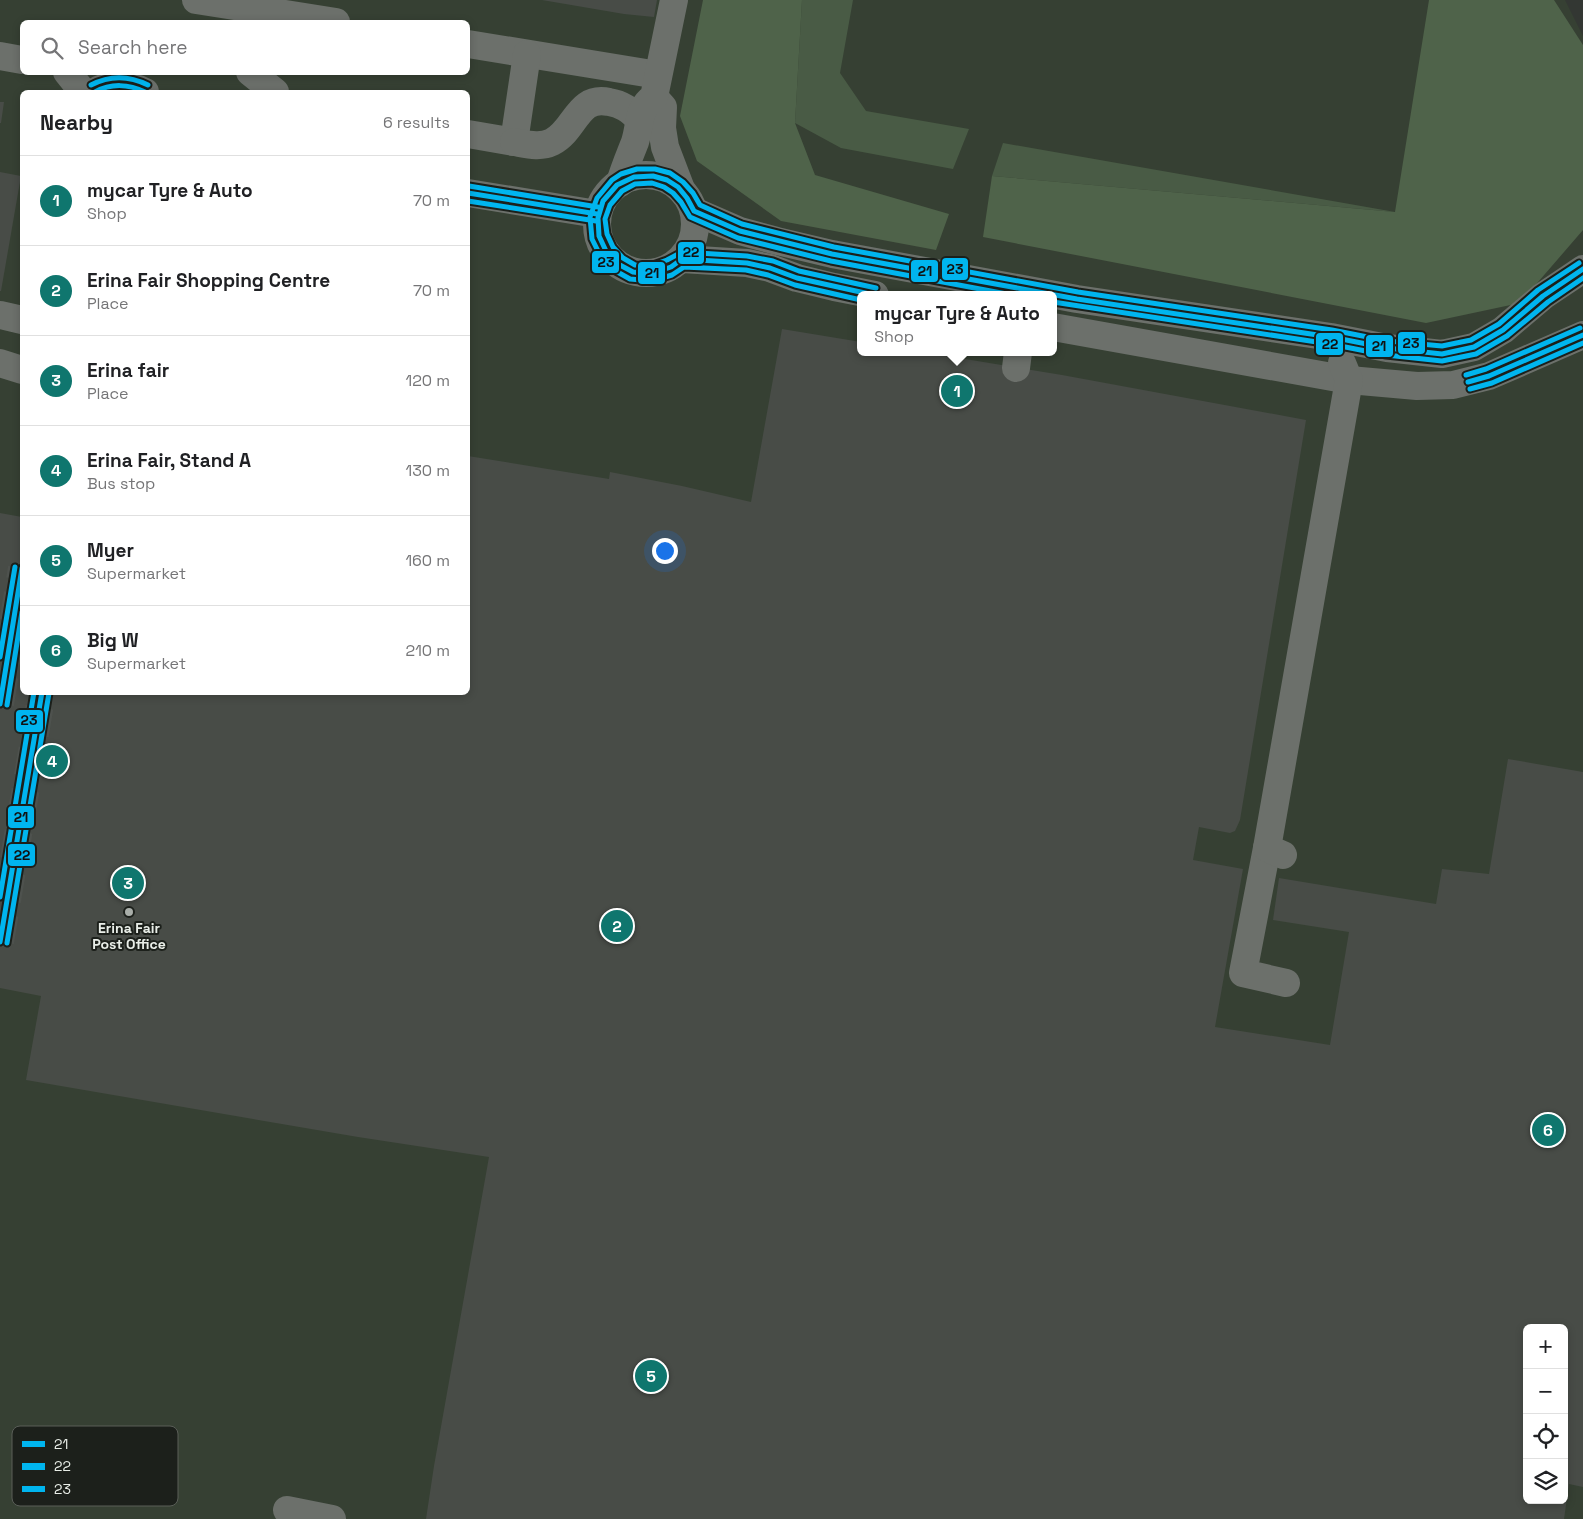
<!DOCTYPE html>
<html lang="en">
<head>
<meta charset="utf-8">
<style>
  :root { --surface:#fff; --page:#f6f6f6; --text:#202124; --muted:#757577; --line:#e0e0e0; --accent:#0f766e }
  body { margin:0; font-family:"Space Grotesk",sans-serif; background:var(--page); color:var(--text) }
  .controls { position:absolute; right:15px; bottom:15px; display:grid; overflow:hidden; border-radius:8px; box-shadow:0 2px 8px #0003 }
  .controls button { width:45px; height:45px; display:grid; place-items:center; padding:0; border:0; border-bottom:1px solid var(--line); background:var(--surface); color:var(--text); font:25px sans-serif }
  .you { position:absolute; left:664px; top:550px; width:18px; height:18px; margin:-12px; border:4px solid #fff; border-radius:50%; background:#1a73e8; box-shadow:0 0 0 8px #1a73e833 }
  .badge { display:grid; place-items:center; width:32px; height:32px; border-radius:50%; background:var(--accent); color:#fff; font-size:16px; font-weight:700 }
  .pin { position:absolute; translate:-50% -50%; border:2px solid #fff; box-shadow:0 1px 5px #0006 }
  .popup { position:absolute; left:857px; top:291px; width:200px; height:65px; box-sizing:border-box; display:grid; place-content:center; border-radius:8px; background:var(--surface); filter:drop-shadow(0 1px 4px #0005); font-size:16px; white-space:nowrap; color:var(--muted) }
  .popup b { font-size:19px; color:var(--text) }
  .popup::after { content:''; position:absolute; left:50%; top:100%; margin-left:-10px; border:10px solid transparent; border-top-color:var(--surface) }
  .list { margin:0; padding:0; list-style:none }
  h2 { display:flex; justify-content:space-between; align-items:center; height:65px; margin:0; padding:0 20px; font-size:21px }
  h2 small { font-size:16px; font-weight:400; color:var(--muted) }
  .list li { display:grid; grid-template-columns:32px 1fr auto; gap:15px; align-items:center; box-sizing:border-box; height:90px; padding:0 20px; border-top:1px solid var(--line) }
  .list b { display:block; font-size:19px; white-space:nowrap }
  .list p { margin:0; font-size:16px; white-space:nowrap; color:var(--muted) }
  .list em { font-size:16px; font-style:normal; color:var(--muted) }
  .icon { flex:none; width:28px; height:28px; fill:none; stroke:currentColor; stroke-width:2; stroke-linecap:round; stroke-linejoin:round }
  .map { position:relative; flex:none; width:1583px; height:1519px; overflow:hidden }
  .search { position:absolute; background:var(--surface); box-shadow:0 2px 8px #0003; left:20px; top:20px; width:450px; height:55px; display:flex; align-items:center; gap:12px; box-sizing:border-box; padding:0 18px; border-radius:8px; color:var(--muted); font-size:19px }
  .panel { position:absolute; background:var(--surface); box-shadow:0 2px 8px #0003; left:20px; top:90px; width:450px; height:605px; border-radius:8px }
  .map>svg:first-child { display:block }
  .built { fill:#364033; fill-rule:evenodd }
  .green { fill:#495b45 }
  .forest { fill:#4f634a }
  .building { fill:#484c47; fill-rule:evenodd }
  .lines { fill:none; stroke-linecap:round; stroke-linejoin:round }
  .minor-tunnel { stroke:#4e524e; stroke-width:28; stroke-dasharray:28 14; stroke-linecap:butt }
  .minor { stroke:#6c706b; stroke-width:28 }
  .bus-1-casing { stroke:#1c201b; stroke-width:9 }
  .bus-2-casing { stroke:#1c201b; stroke-width:9 }
  .bus-3-casing { stroke:#1c201b; stroke-width:9 }
  .bus-1 { stroke:#00b5ef; stroke-width:5 }
  .bus-2 { stroke:#00b5ef; stroke-width:5 }
  .bus-3 { stroke:#00b5ef; stroke-width:5 }
  .poi-dot { fill:#a9aea9; stroke:#1c201b; stroke-width:2 }
  .labels { text-anchor:middle; stroke-width:4; stroke-linejoin:round; paint-order:stroke }
  .poi-label { font-size:14px; font-weight:bold; fill:#e9eee8; stroke:#1c201b }
  .key { fill:#1c201b; stroke:#5a5e58; stroke-width:1 }
  .key-label { font-size:14px; fill:#e9eee8 }
  .line-badge { stroke:#1c201b; stroke-width:2 }
  .pale-badge-label { font-size:14px; text-anchor:middle; font-weight:bold; fill:#111 }
</style>
</head>
<body>
<div class="map">
<svg width="1583" height="1519" viewBox="0 0 1583 1519">
  <rect width="100%" height="100%" fill="#333733"/>
  <path class="built" d="M0 0H1565L1583 36V1519H0ZM22 22H468V72H22ZM22 92H468V692H22ZM861 295H1053V352H861ZM1527 1328H1564V1500H1527Z"/>
  <g class="green">
    <path d="M802 0H853L840 73 866 111 969 129 953 169 841 148 795 123Z"/>
    <path d="M1003 143 1395 212 992 176Z"/>
  </g>
  <g class="forest">
    <path d="M703 0H802L795 123 815 175 949 214 936 250 781 221 697 161 680 116Z"/>
    <path d="M1429 0H1554L1583 45V230L1520 303 1426 323 983 237 992 176 1395 212Z"/>
  </g>
  <g class="building">
    <path d="M542 0H657L654 17 624 14Z"/>
    <path d="M0 102H4L1 123H0Z"/>
    <path d="M0 172 21 176 1 291H0Z"/>
    <path d="M782 329 861 342V352H923L1062 375 1306 420 1240 820 1235 831 1230 833 1199 827 1193 860 1243 869 1215 1027 1330 1045 1349 932 1273 920 1279 878 1436 904 1442 869 1489 874 1508 759 1583 772V1487L1569 1484 1564 1519H426L434 1466 489 1157 358 1137 26 1080 41 996 0 988V513L22 517V692H468V456L609 479 610 472 682 486 751 502ZM1527 1328H1564V1500H1527Z"/>
  </g>
  <g class="lines">
    <g class="minor-tunnel">
      <path d="M0 704 22 568"/>
      <path d="M0 942 42 692"/>
    </g>
    <g class="minor">
      <path d="M196 0 336 22"/>
      <path d="M468 44 658 75"/>
      <path d="M0 56 22 60"/>
      <path d="M67 72 83 92"/>
      <path d="M250 72 275 92"/>
      <path d="M95 92C109 82 131 84 145 92"/>
      <path d="M654 97 663 107 662 128 665 147 681 189"/>
      <path d="M468 134 514 142 527 54"/>
      <path d="M514 142C526 144 540 148 552 142 576 130 577 95 609 102 622 104 630 110 639 119"/>
      <circle cx="646" cy="224" r="49"/>
      <path d="M620 183C624 169 630 155 635 142 641 123 637 109 654 97L674 0"/>
      <path d="M468 193 597 214"/>
      <path d="M694 211 740 231 777 241 832 254 1077 299 1331 337 1387 348 1442 354 1474 347 1503 330 1543 296 1583 269"/>
      <path d="M682 259 747 263 770 268 797 278 834 287 875 295"/>
      <path d="M0 315 22 320"/>
      <path d="M1053 327 1349 380 1417 386 1453 385 1489 376 1583 335"/>
      <path d="M0 363 22 370"/>
      <path d="M1016 368 1018 352"/>
      <path d="M1267 848 1243 973 1286 983"/>
      <path d="M1283 855 1267 848 1349 380 1342 363"/>
      <path d="M287 1510 332 1519"/>
    </g>
    <defs>
      <g id="bus-1">
        <path d="M95 92C111 83 129 84 145 92"/>
        <path d="M468 193 597 214"/>
        <path d="M874 295 797 278 770 268 747 263 682 259 671 267 650 274 633 272 618 264 606 251 599 236 598 218 603 201 617 185 634 177 653 176 667 180 678 187 687 198 694 211 740 231 832 254 1077 299 1331 337 1387 348 1442 354 1474 347 1503 330 1543 296 1583 269"/>
        <path d="M1468 382 1489 376 1583 335"/>
        <path d="M0 704 22 568"/>
        <path d="M0 942 42 692"/>
      </g>
      <g id="bus-2">
        <path d="M468 201 596 221"/>
        <path d="M876 288 799 271 773 261 747 256 682 252 667 260 650 266 635 265 623 258 613 247 607 234 605 219 610 205 622 191 635 184 652 183 664 187 673 193 681 202 690 217 738 238 831 261 1012 295"/>
        <path d="M1053 302 1330 344 1386 355 1442 361 1476 354 1507 336 1548 302 1583 278"/>
        <path d="M1470 389 1492 383 1583 343"/>
        <path d="M7 705 22 612"/>
        <path d="M7 943 49 693"/>
      </g>
      <g id="bus-3">
        <path d="M91 85C110 75 130 76 148 85"/>
        <path d="M469 186 598 207"/>
        <path d="M861 300 795 285 768 275 746 270 684 267 672 275 652 281 630 279 612 269 600 255 592 239 590 217 597 198 612 180 621 174 637 169H655L670 173 683 182 693 193 700 205 742 224 834 247 1078 292 1332 330 1388 341 1442 346 1471 340 1499 324 1538 290 1579 263"/>
        <path d="M1466 375 1486 369 1580 328"/>
        <path d="M0 657 15 567"/>
        <path d="M0 897 34 692"/>
      </g>
    </defs>
    <use href="#bus-1" class="bus-1-casing"/>
    <use href="#bus-2" class="bus-2-casing"/>
    <use href="#bus-3" class="bus-3-casing"/>
    <use href="#bus-1" class="bus-1"/>
    <use href="#bus-2" class="bus-2"/>
    <use href="#bus-3" class="bus-3"/>
  </g>
  <circle class="poi-dot" cx="129" cy="912" r="5"/>
  <g class="labels">
    <g class="poi-label">
      <text x="129" y="933">Erina Fair<tspan x="129" dy="16">Post Office</tspan></text>
    </g>
  </g>
  <rect x="12" y="1426" width="166" height="80" rx="8" class="key"/>
  <rect x="22" y="1441" width="23" height="6" fill="#00b5ef"/>
  <rect x="22" y="1463" width="23" height="7" fill="#00b5ef"/>
  <rect x="22" y="1486" width="23" height="6" fill="#00b5ef"/>
  <g class="key-label">
    <text x="54" y="1449">21</text>
    <text x="54" y="1471">22</text>
    <text x="54" y="1494">23</text>
  </g>
  <g class="line-badge">
    <rect x="677" y="241" width="28" height="24" rx="5" fill="#00b5ef"/>
    <rect x="591" y="250" width="29" height="24" rx="5" fill="#00b5ef"/>
    <rect x="941" y="257" width="28" height="24" rx="5" fill="#00b5ef"/>
    <rect x="910" y="259" width="29" height="24" rx="5" fill="#00b5ef"/>
    <rect x="637" y="261" width="29" height="24" rx="5" fill="#00b5ef"/>
    <rect x="1397" y="331" width="29" height="24" rx="5" fill="#00b5ef"/>
    <rect x="1315" y="332" width="29" height="24" rx="5" fill="#00b5ef"/>
    <rect x="1365" y="334" width="29" height="24" rx="5" fill="#00b5ef"/>
    <rect x="15" y="709" width="29" height="24" rx="5" fill="#00b5ef"/>
    <rect x="7" y="805" width="28" height="24" rx="5" fill="#00b5ef"/>
    <rect x="7" y="843" width="29" height="24" rx="5" fill="#00b5ef"/>
  </g>
  <g class="pale-badge-label">
    <text x="691" y="257">22</text>
    <text x="606" y="267">23</text>
    <text x="955" y="274">23</text>
    <text x="925" y="276">21</text>
    <text x="652" y="278">21</text>
    <text x="1411" y="348">23</text>
    <text x="1330" y="349">22</text>
    <text x="1379" y="351">21</text>
    <text x="29" y="725">23</text>
    <text x="21" y="822">21</text>
    <text x="22" y="860">22</text>
  </g>
</svg>
<div class="controls">
<button>+</button>
<button>−</button>
<button><svg class="icon" aria-label="locate" viewBox="0 0 24 24"><circle cx="12" cy="12" r="6"/><path d="M12 2v4M12 18v4M2 12h4M18 12h4"/></svg></button>
<button><svg class="icon" aria-label="layers" viewBox="0 0 24 24"><path d="M12 4l9 5-9 5-9-5zM3 14l9 5 9-5"/></svg></button>
</div>
<div class="you"></div>
<div class="pin badge" style="left:957px;top:391px">1</div>
<div class="popup"><b>mycar Tyre &amp; Auto</b>Shop</div>
<div class="pin badge" style="left:617px;top:926px">2</div>
<div class="pin badge" style="left:128px;top:883px">3</div>
<div class="pin badge" style="left:52px;top:761px">4</div>
<div class="pin badge" style="left:651px;top:1376px">5</div>
<div class="pin badge" style="left:1548px;top:1130px">6</div>
<div class="search"><svg class="icon" aria-label="search" viewBox="0 0 24 24"><circle cx="10" cy="10" r="6"/><path d="M15 15l6 6"/></svg>Search here</div>
<section class="panel">
<h2>Nearby<small>6 results</small></h2>
<ul class="list">
<li><span class="badge">1</span><div><b>mycar Tyre &amp; Auto</b><p>Shop</p></div><em>70 m</em></li>
<li><span class="badge">2</span><div><b>Erina Fair Shopping Centre</b><p>Place</p></div><em>70 m</em></li>
<li><span class="badge">3</span><div><b>Erina fair</b><p>Place</p></div><em>120 m</em></li>
<li><span class="badge">4</span><div><b>Erina Fair, Stand A</b><p>Bus stop</p></div><em>130 m</em></li>
<li><span class="badge">5</span><div><b>Myer</b><p>Supermarket</p></div><em>160 m</em></li>
<li><span class="badge">6</span><div><b>Big W</b><p>Supermarket</p></div><em>210 m</em></li>
</ul>
</section>
</div>
</body>
</html>
